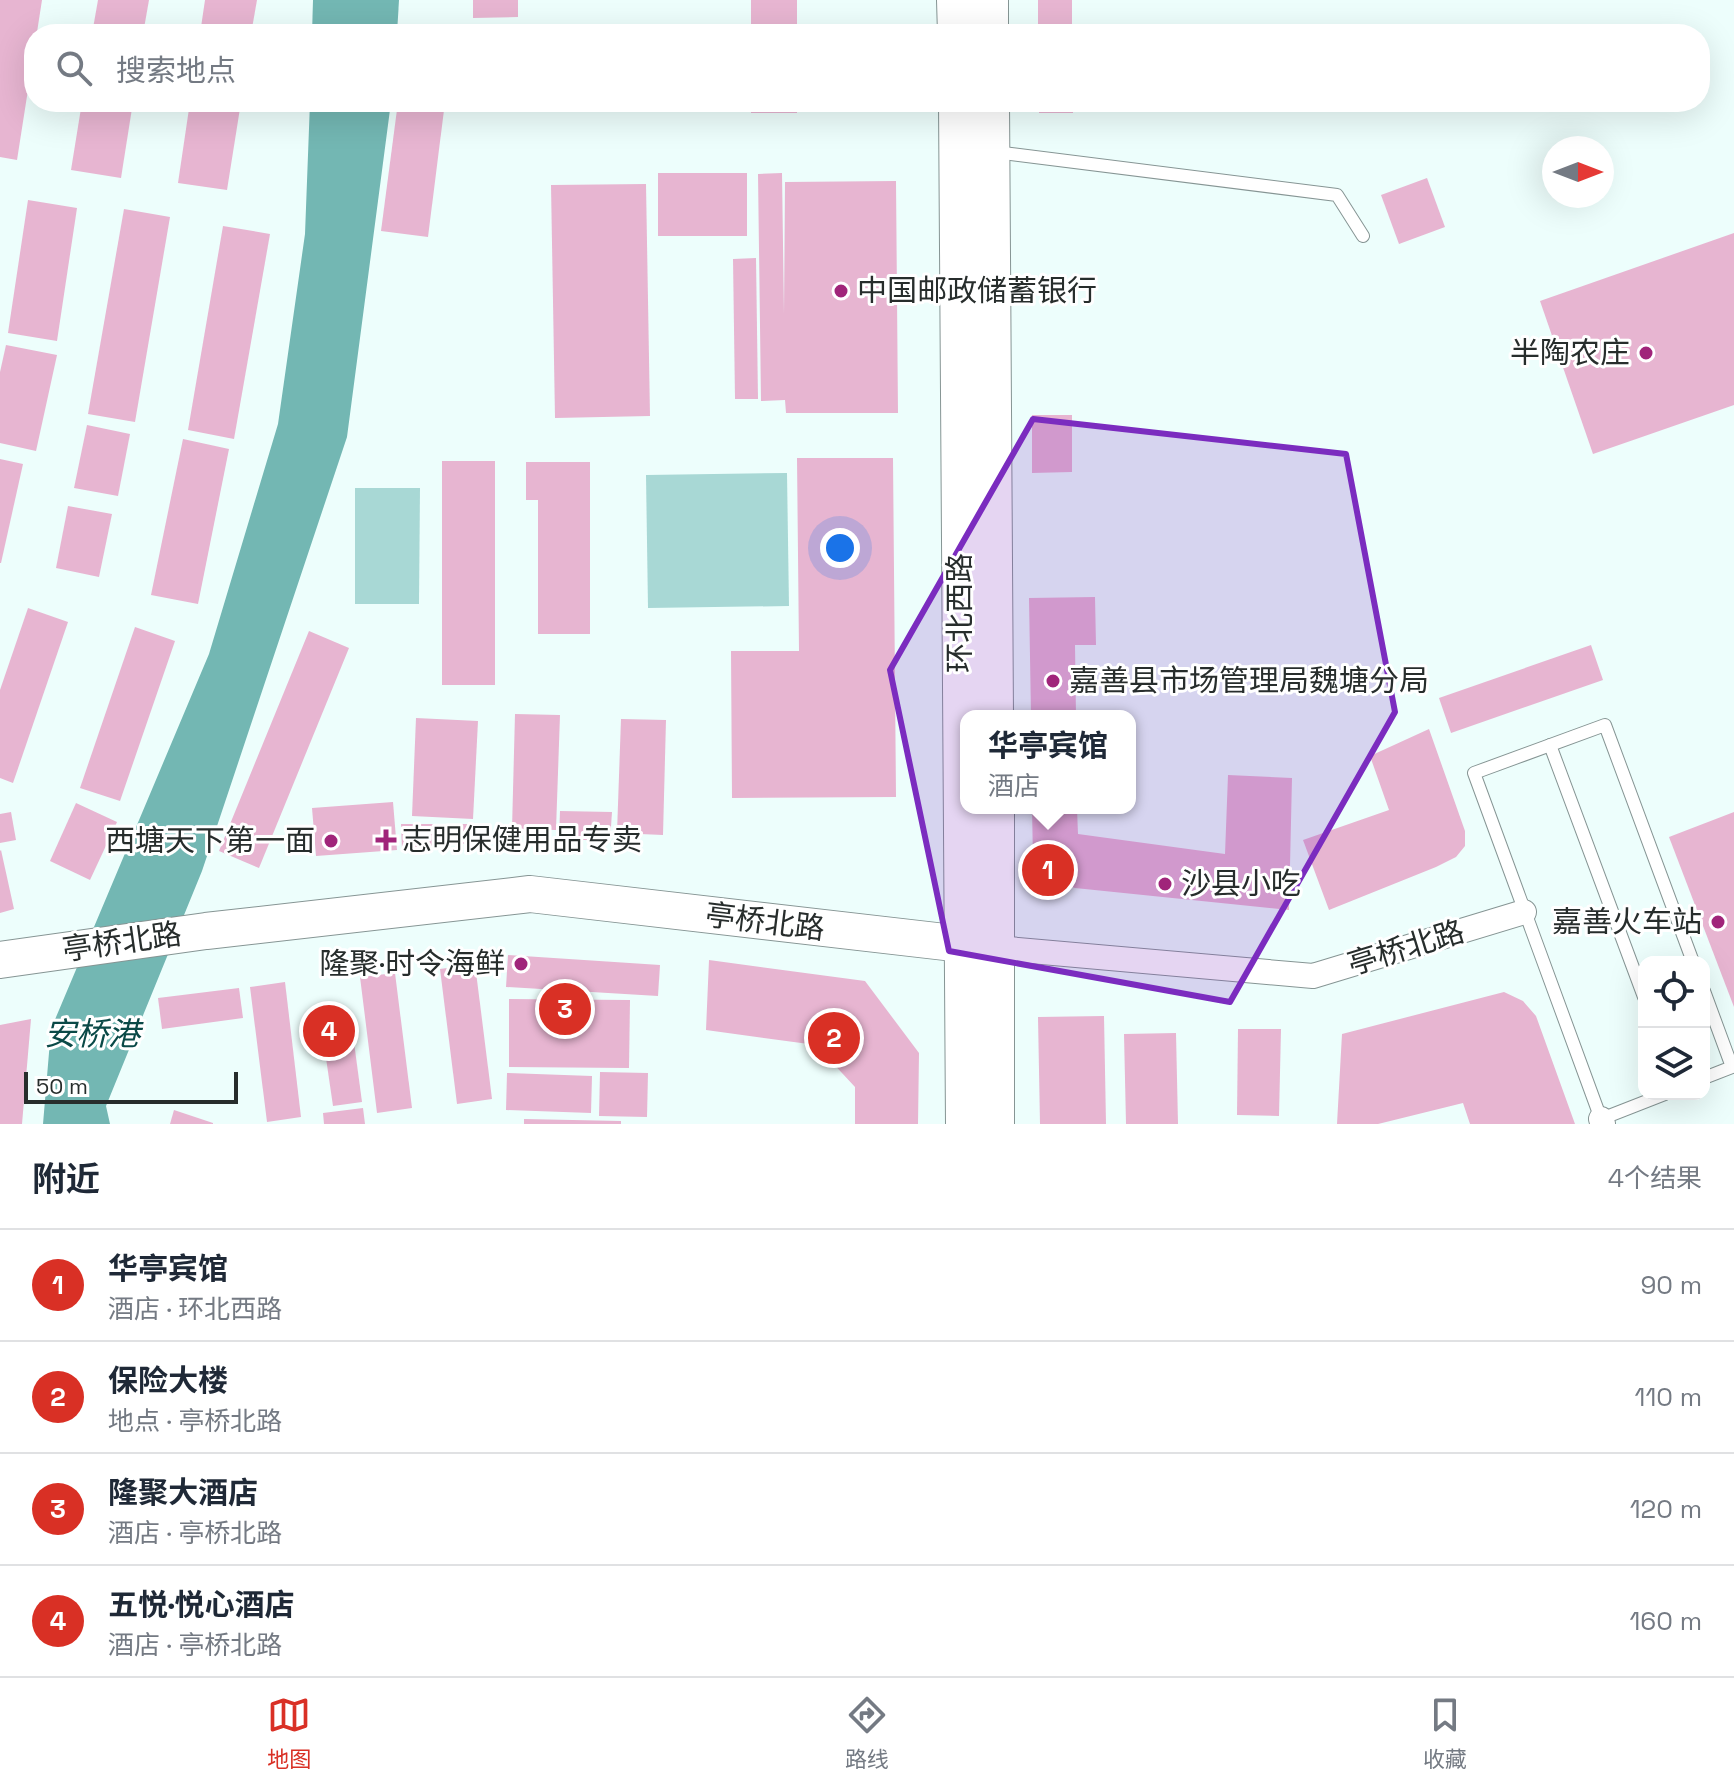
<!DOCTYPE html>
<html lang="zh">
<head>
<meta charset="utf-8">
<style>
  :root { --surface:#fff; --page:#f2f2f3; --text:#1f2937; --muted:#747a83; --line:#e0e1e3; --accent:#d93025 }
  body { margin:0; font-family:"Space Grotesk","Noto Sans SC",sans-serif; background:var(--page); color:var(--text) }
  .controls { position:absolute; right:24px; bottom:24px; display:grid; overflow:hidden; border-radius:16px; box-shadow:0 8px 32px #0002 }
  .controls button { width:72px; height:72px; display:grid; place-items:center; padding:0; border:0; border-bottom:2px solid var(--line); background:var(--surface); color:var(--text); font:40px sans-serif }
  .compass { position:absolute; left:1542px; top:136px; width:72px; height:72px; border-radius:50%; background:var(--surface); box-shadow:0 8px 32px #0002; rotate:90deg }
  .scale { position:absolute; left:24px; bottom:20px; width:214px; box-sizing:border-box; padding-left:8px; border:4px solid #272d2c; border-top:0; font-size:22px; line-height:28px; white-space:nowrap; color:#272d2c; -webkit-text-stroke:6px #fff; paint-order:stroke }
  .you { position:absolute; left:840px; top:548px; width:28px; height:28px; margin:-20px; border:6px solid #fff; border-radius:50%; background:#1a73e8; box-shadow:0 0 0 12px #1a73e833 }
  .badge { display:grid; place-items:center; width:52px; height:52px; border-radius:50%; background:var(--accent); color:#fff; font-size:26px; font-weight:700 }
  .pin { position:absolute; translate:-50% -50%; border:4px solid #fff; box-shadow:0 2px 8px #0006 }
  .popup { position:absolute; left:960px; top:710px; width:176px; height:104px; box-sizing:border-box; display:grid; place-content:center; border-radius:16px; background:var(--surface); filter:drop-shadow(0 2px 6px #0005); font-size:26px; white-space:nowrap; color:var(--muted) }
  .popup b { font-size:30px; color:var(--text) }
  .popup::after { content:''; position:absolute; left:50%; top:100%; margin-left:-16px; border:16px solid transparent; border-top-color:var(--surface) }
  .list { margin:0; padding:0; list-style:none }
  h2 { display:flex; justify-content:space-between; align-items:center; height:104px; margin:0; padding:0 32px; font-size:34px }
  h2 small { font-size:26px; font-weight:400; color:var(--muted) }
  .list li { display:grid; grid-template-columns:52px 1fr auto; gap:24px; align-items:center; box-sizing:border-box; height:112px; padding:0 32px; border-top:2px solid var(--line) }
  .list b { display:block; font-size:30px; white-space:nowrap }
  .list p { margin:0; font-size:26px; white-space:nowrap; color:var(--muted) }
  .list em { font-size:26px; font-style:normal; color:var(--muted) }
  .icon { flex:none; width:44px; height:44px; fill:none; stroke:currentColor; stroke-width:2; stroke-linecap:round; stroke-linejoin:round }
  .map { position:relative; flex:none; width:1734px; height:1124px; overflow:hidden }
  .search { position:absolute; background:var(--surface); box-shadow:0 8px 32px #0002; left:24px; right:24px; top:24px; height:88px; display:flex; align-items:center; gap:20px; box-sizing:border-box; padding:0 28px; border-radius:32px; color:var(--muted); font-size:30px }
  .sheet { height:552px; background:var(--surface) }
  nav { display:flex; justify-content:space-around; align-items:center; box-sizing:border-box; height:112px; border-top:2px solid var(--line); background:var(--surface); font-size:22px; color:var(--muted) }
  nav a { display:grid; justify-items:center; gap:4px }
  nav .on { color:var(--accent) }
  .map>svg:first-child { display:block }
  .green { fill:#a8d8d5 }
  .water { fill:#73b7b3 }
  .building { fill:#e7b5d1 }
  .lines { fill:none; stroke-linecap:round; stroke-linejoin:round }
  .lane-casing { stroke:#869594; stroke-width:14 }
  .street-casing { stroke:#869594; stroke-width:26 }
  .secondary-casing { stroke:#869594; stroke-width:38 }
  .lane { stroke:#fff; stroke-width:12 }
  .street { stroke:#fff; stroke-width:24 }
  .secondary { stroke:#fff; stroke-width:36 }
  .marked { fill:#7b2cbf; fill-opacity:0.2; stroke:#7b2cbf; stroke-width:6; stroke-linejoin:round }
  .poi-dot { fill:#a0247a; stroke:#fff; stroke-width:3 }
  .labels { text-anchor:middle; stroke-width:6; stroke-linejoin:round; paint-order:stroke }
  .poi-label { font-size:30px; fill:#272d2c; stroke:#fff; text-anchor:start }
  .street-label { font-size:30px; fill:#272d2c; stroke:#fff }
  .water-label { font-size:32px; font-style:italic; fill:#0a4947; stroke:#fff }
</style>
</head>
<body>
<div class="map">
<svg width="1734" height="1124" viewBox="0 0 1734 1124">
  <rect width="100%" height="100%" fill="#edfefc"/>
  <g class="green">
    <path d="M787 473 789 606 648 608 646 475Z"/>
    <path d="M355 488H420L419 604H355Z"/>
  </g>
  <g class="water">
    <path d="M313 0H399L397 34H312Z"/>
    <path d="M310 102H391L347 437 202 871 106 1106 110 1124H43L51 1029 209 654 278 424 305 234Z"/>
  </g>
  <g class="building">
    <path d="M0 0H42L17 160 0 157Z"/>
    <path d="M98 0H149L143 34H92Z"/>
    <path d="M205 0H257L251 34H200Z"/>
    <path d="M473 0H518V17L473 18Z"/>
    <rect x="751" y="0" width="46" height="34"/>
    <rect x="1038" y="0" width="34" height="34"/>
    <path d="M82 102H133L121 178 71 170Z"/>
    <path d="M190 102H241L227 190 178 183Z"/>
    <path d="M398 102H445L428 237 381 231Z"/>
    <rect x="751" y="102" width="46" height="11"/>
    <rect x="1039" y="102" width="34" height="11"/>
    <rect x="658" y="173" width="89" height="63"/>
    <path d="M782 173 784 314 785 182 896 181 898 413H786L785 400 761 401 758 174Z"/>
    <path d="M1427 178 1445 227 1399 244 1381 195Z"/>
    <path d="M646 184 650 416 555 418 551 185Z"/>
    <path d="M28 200 77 208 57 341 8 333Z"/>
    <path d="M124 209 170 217 135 422 88 414Z"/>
    <path d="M223 226 270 234 234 439 188 430Z"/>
    <path d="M1734 233V405L1593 454 1540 301Z"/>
    <path d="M756 258 758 399H735L733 259Z"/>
    <path d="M6 345 57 355 36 451 0 443V372Z"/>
    <path d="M1032 415H1072V472L1032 473Z"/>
    <path d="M87 425 130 434 118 496 74 488Z"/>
    <path d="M183 439 229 449 198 604 151 595Z"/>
    <path d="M797 458H893L896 797 732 798 731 651H799Z"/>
    <path d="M0 459 23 464 1 563H0Z"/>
    <rect x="442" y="461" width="53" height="224"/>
    <path d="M526 462H590V634H538V500H526Z"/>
    <path d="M68 506 112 514 99 577 56 568Z"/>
    <path d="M1095 597 1096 645H1075L1076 716H1031L1029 598Z"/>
    <path d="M28 608 68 622 13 783 0 778V690Z"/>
    <path d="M135 627 175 641 120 801 80 788Z"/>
    <path d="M309 631 349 648 259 868 219 851Z"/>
    <path d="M1591 645 1603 680 1451 733 1439 698Z"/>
    <path d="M515 714 560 715 556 830 512 829Z"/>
    <path d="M416 718 478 721 473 819 412 816Z"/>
    <path d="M621 719 666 720 663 835 617 833Z"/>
    <path d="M1429 729 1465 831V846L1456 857 1436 867 1329 910 1303 840 1389 810 1370 756Z"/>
    <path d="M1228 775 1292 778 1289 910 1075 888 1045 877 1033 860 1032 808H1077L1078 834 1225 854Z"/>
    <path d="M393 802 397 850 316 856 312 808Z"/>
    <path d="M76 803 117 822 90 880 50 861Z"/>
    <path d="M560 811 612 812 610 841 559 839Z"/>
    <path d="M11 812 16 840 0 843V814Z"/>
    <path d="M1734 812V1007L1669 837Z"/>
    <path d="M401 824H480L481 842 402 850Z"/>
    <path d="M1 850 14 909 0 913V851Z"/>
    <path d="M508 955 660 965 658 996 506 987Z"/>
    <path d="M709 960 865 981 919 1053 918 1124H855V1087L816 1045 706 1030Z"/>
    <path d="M475 964 492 1099 457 1104 440 969Z"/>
    <path d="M395 973 412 1108 377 1113 360 977Z"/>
    <path d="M285 982 301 1117 267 1122 250 987Z"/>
    <path d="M239 988 243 1018 162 1029 158 998Z"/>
    <path d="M1504 992 1523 1001 1536 1016 1575 1124H1470L1463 1103 1378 1124H1337L1342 1034Z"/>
    <path d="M509 999 630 1000 629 1068 509 1067Z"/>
    <path d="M1104 1016 1106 1124H1040L1038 1017Z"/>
    <path d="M31 1019 22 1124H0V1025Z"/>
    <path d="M351 1020 362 1102 333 1106 321 1024Z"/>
    <path d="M1238 1029H1281L1279 1116 1237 1115Z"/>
    <path d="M1176 1033 1178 1124H1126L1124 1034Z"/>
    <path d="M600 1072 648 1073 647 1117 599 1116Z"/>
    <path d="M507 1073 592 1076 591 1113 506 1110Z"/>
    <path d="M363 1108 365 1124H324L323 1113Z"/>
    <path d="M174 1110 213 1123V1124H170Z"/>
    <path d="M524 1119 621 1121V1124H524Z"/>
  </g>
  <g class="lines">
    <defs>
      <g id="lane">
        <path d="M995 152 1337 195 1363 236"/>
        <path d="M1550 745 1644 997"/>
        <path d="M1704 991 1732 1067 1704 1078"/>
        <path d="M1665 1094 1601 1119 1474 773 1605 725 1693 962"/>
      </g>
      <g id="street">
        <path d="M997 948 1313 976 1524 912"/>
        <path d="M1601 1119 1603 1124"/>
      </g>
      <g id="secondary">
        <path d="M955 0 956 34"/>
        <path d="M990 0V34"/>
        <path d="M957 102 964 1124"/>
        <path d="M991 102 995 716"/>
        <path d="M996 808V1124"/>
        <path d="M0 960 206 931 530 894 997 948"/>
      </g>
    </defs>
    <use href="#lane" class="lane-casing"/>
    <use href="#street" class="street-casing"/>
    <use href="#secondary" class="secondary-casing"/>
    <use href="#lane" class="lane"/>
    <use href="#street" class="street"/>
    <use href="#secondary" class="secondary"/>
  </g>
  <path class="marked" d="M1033 419 1346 454 1395 712 1230 1002 949 951 890 670Z"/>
  <g class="poi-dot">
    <circle cx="841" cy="291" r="8"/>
    <circle cx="1646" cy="353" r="8"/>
    <circle cx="1053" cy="681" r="8"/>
    <path d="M382 828h8v8h8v8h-8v8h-8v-8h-8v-8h8z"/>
    <circle cx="331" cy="841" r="8"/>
    <circle cx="1165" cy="884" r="8"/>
    <circle cx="1718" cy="922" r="8"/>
    <circle cx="521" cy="964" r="8"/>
  </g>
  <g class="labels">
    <g class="poi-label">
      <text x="857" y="301">中国邮政储蓄银行</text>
      <text x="1630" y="363" text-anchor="end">半陶农庄</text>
      <text x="1069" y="691">嘉善县市场管理局魏塘分局</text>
      <text x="402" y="850">志明保健用品专卖</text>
      <text x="315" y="851" text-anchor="end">西塘天下第一面</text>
      <text x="1181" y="894">沙县小吃</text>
      <text x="1702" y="932" text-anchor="end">嘉善火车站</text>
      <text x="505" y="974" text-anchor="end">隆聚·时令海鲜</text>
    </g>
    <g class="street-label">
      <text transform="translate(960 613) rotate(-90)" y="10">环北西路</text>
      <text transform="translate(765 922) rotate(7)" y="10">亭桥北路</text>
      <text transform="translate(122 942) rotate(-8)" y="10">亭桥北路</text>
      <text transform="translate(1406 948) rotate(-17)" y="10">亭桥北路</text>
    </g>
    <g class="water-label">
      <text x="92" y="1045">安桥港</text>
    </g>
  </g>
</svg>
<div class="controls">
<button><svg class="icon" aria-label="locate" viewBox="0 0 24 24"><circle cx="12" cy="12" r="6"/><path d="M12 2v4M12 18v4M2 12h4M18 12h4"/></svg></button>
<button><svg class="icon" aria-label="layers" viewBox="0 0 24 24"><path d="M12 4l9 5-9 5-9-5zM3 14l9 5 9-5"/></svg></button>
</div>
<svg class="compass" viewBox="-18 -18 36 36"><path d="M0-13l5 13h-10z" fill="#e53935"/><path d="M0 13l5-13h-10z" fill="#747a83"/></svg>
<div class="scale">50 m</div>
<div class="you"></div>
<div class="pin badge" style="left:1048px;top:870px">1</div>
<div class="popup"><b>华亭宾馆</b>酒店</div>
<div class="pin badge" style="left:834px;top:1038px">2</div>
<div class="pin badge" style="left:565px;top:1009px">3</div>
<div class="pin badge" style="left:329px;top:1031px">4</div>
<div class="search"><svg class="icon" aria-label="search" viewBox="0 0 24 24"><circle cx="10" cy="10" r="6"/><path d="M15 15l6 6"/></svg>搜索地点</div>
</div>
<section class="sheet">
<h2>附近<small>4个结果</small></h2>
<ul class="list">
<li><span class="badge">1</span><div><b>华亭宾馆</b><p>酒店 · 环北西路</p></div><em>90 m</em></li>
<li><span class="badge">2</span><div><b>保险大楼</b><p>地点 · 亭桥北路</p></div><em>110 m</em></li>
<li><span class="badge">3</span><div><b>隆聚大酒店</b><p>酒店 · 亭桥北路</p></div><em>120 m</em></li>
<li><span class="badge">4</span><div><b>五悦·悦心酒店</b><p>酒店 · 亭桥北路</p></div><em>160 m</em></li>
</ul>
</section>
<nav>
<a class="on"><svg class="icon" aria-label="map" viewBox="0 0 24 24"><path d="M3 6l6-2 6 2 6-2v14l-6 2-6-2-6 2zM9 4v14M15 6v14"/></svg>地图</a>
<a><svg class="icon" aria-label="directions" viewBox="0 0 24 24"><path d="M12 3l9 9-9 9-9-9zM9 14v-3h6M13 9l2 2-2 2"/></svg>路线</a>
<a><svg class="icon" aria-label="saved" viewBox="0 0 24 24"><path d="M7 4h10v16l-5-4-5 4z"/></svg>收藏</a>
</nav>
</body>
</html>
